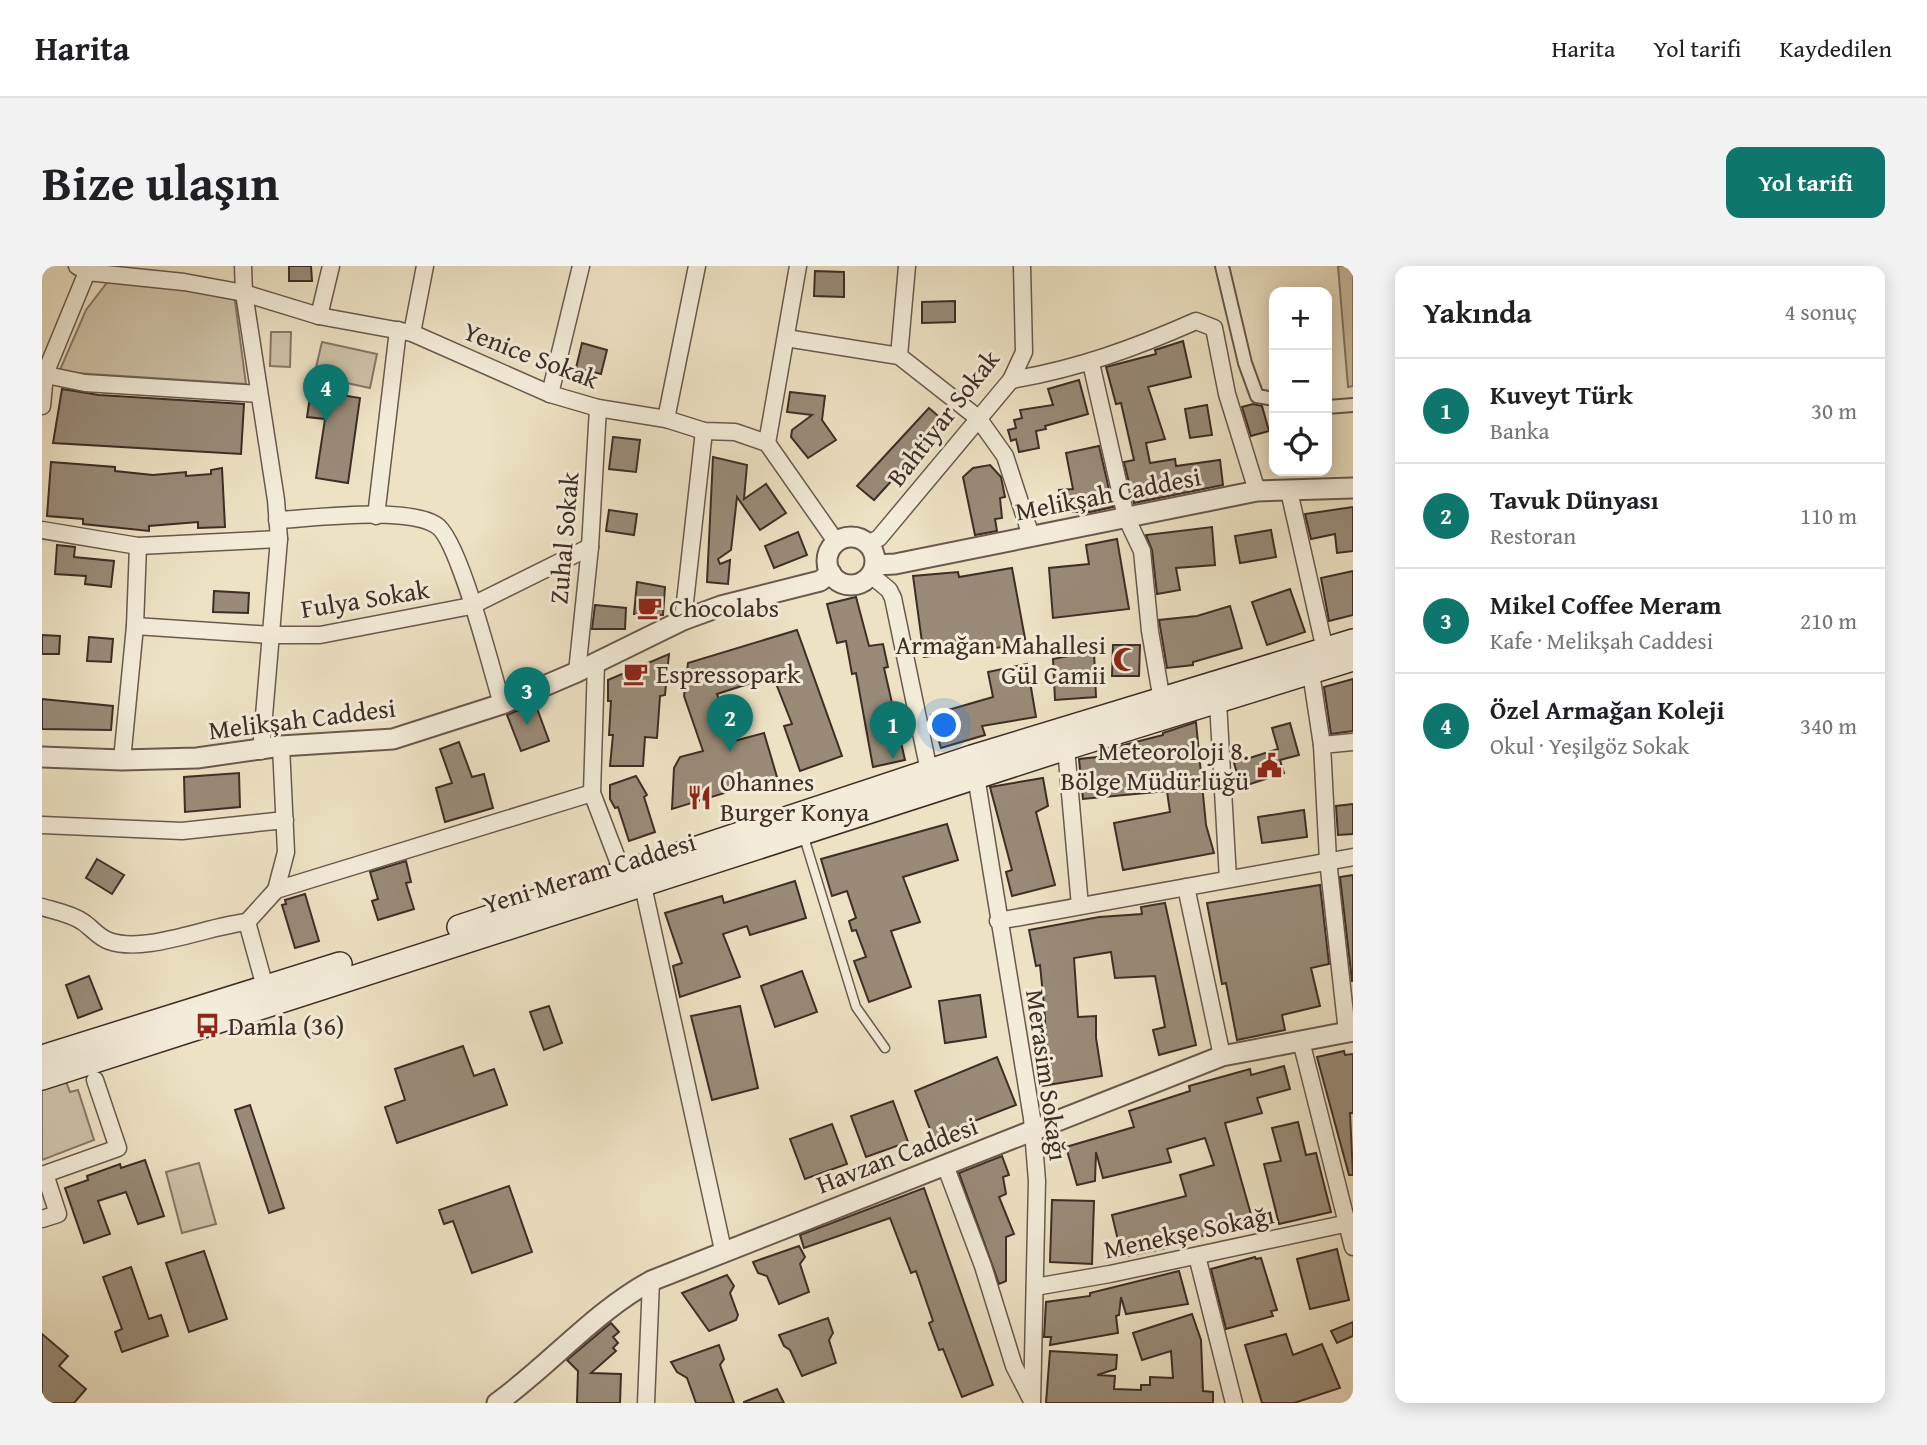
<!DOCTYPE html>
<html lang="tr">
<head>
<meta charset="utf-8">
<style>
  :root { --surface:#fff; --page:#f2f2f2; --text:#202124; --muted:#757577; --line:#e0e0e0; --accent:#0f766e }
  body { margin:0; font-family:"Gentium Book Plus",serif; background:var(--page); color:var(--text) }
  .controls { position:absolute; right:21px; top:21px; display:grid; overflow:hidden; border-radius:14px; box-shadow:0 4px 18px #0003 }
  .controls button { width:63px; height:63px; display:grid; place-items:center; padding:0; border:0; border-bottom:2px solid var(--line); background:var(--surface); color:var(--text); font:35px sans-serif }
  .you { position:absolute; left:903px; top:460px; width:24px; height:24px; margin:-18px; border:5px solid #fff; border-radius:50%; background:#1a73e8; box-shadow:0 0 0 10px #1a73e833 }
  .badge { display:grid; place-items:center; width:46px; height:46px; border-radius:50%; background:var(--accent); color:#fff; font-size:23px; font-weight:700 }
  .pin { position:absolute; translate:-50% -58px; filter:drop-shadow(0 2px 4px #0008) }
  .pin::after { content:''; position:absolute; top:37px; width:24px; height:21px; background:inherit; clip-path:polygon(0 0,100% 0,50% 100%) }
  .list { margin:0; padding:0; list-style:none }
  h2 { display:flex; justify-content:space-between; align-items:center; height:91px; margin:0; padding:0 28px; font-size:30px }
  h2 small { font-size:23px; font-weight:400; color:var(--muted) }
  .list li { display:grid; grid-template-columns:46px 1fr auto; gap:21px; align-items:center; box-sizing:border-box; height:105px; padding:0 28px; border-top:2px solid var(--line) }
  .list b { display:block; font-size:26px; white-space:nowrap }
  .list p { margin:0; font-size:23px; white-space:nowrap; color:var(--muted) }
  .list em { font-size:23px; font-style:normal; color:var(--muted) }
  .icon { flex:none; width:38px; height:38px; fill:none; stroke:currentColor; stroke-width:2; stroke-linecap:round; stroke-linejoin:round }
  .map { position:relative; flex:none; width:1311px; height:1137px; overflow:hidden; border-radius:14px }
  header { display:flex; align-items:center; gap:42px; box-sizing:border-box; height:98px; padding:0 35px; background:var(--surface); border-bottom:2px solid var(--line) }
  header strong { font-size:33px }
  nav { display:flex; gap:38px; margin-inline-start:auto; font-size:24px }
  .intro { display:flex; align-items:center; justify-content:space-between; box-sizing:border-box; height:168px; padding:0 42px }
  h1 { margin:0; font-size:49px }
  .button { padding:18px 32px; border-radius:14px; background:var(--accent); color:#fff; font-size:24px; font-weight:700 }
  main { display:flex; gap:42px; padding:0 42px }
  aside { flex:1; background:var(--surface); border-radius:14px; box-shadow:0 4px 18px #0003 }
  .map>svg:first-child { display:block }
  .green { fill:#cfc3a9; stroke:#877868; stroke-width:2 }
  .building { fill:#998b78; stroke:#3f2d26; stroke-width:2 }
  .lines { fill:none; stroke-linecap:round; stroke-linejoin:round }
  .service-casing { stroke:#6a5a4e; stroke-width:11 }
  .pedestrian-casing { stroke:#6a5a4e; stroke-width:16 }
  .minor-casing { stroke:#6a5a4e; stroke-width:19 }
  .tertiary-casing { stroke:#6a5a4e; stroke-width:23 }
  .secondary-casing { stroke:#3f2d26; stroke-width:26 }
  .service { stroke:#f3ecd9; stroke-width:8 }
  .pedestrian { stroke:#f3ecd9; stroke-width:12 }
  .minor { stroke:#f3ecd9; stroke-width:16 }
  .tertiary { stroke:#f3ecd9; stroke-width:19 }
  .secondary { stroke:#f3ecd9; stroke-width:23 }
  .labels { text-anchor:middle; stroke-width:6; stroke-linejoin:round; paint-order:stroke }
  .street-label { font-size:26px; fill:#3f2d26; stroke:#f3ecd9 }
  .poi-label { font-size:26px; fill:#3f2d26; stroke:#f3ecd9; text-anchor:start }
</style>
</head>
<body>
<header>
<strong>Harita</strong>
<nav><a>Harita</a><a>Yol tarifi</a><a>Kaydedilen</a></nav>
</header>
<div class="intro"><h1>Bize ulaşın</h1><a class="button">Yol tarifi</a></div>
<main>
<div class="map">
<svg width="1311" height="1137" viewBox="0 0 1311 1137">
  <rect width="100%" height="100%" fill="#ede2c4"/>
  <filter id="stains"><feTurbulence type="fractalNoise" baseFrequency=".00286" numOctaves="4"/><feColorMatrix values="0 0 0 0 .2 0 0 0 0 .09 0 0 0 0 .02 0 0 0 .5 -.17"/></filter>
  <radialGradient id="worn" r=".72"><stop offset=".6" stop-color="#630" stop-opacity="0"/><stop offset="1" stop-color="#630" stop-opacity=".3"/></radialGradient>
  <g class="green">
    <path d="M1296 0H1311V120L1306 121Z"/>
    <path d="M67 14 192 28 204 118 17 106 44 44Z"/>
    <path d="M229 66H249L248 101 228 100Z"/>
    <path d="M280 76 335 88 328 122 272 110Z"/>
    <path d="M23 813 28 826 36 824 52 874 0 894V821Z"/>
    <path d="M157 897 174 958 140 967 124 906Z"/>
  </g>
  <g class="building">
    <path d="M247 0H269L270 15H247Z"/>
    <path d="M773 5 802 6V31L772 30Z"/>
    <path d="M913 35V56L880 57V36Z"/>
    <path d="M1141 75 1149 111 1106 121 1123 173 1104 177 1108 197 1133 193 1134 200 1178 194 1181 219 1092 237 1082 196 1092 194 1079 137 1074 138 1064 101 1114 88 1113 84Z"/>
    <path d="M540 77 565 84 559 108 534 102Z"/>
    <path d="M1037 114 1046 148 1003 160 1004 163 994 165 997 182 977 186 974 173 969 175 966 164 974 162 972 154 980 152 978 144 1011 139 1006 123Z"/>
    <path d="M20 123 57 129 202 138 199 188 11 177Z"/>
    <path d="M269 124 318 132 306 217 274 212 283 153 265 151Z"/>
    <path d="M748 126 783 130 780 154 794 174 766 192 749 171 750 164 770 149 745 146Z"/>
    <path d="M1211 138 1220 140 1227 165 1209 170 1200 141Z"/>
    <path d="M1165 139 1170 169 1148 172 1143 143Z"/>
    <path d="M887 142 903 156 832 234 815 220Z"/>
    <path d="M571 171 598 174 594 206 567 203Z"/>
    <path d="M1057 180 1071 241 1049 246H1019L1017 224 1031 223 1024 187Z"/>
    <path d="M671 191 705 199 702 233 724 218 744 247 718 264 695 231 689 284 676 293 678 298 688 294 686 318 665 316Z"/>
    <path d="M9 196 73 201V205L111 209 144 206V210L169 208V204L180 202 183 261 156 262V256L107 260V265L41 258V253L5 250Z"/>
    <path d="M948 199 959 211 963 231 958 232 960 252 953 253 955 265 933 269 921 211 931 202Z"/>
    <path d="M1311 241V285L1295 287 1293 268 1269 273 1263 248Z"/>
    <path d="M567 244 595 248 592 269 564 265Z"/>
    <path d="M1170 261 1173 299 1134 302 1138 324 1115 328 1110 284 1104 269Z"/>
    <path d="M1229 264 1234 291 1198 297 1193 270Z"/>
    <path d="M756 266 765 289 732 302 723 280Z"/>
    <path d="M1075 273 1087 343 1011 352 1007 302 1047 298 1044 279Z"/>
    <path d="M15 279 33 281 32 291 72 295 69 321 43 318 44 310 13 308Z"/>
    <path d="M970 302 984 378 882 391 871 310 916 306 917 311Z"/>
    <path d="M1311 305V349L1287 355 1279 312Z"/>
    <path d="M595 316 623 321 621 349 592 348Z"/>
    <path d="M1248 323 1263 366 1225 379 1210 336Z"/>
    <path d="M172 325 207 327 206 347 171 346Z"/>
    <path d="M814 331 827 380 841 378 846 401 842 402 863 494 831 501 814 407 810 408 804 375 795 377 785 338Z"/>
    <path d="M553 339 584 342 583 363H550Z"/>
    <path d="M1188 340 1200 382 1151 396V399L1125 402 1117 354 1155 350Z"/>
    <path d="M755 364 800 490 758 505 742 460 750 458 731 410 675 428 692 475 722 467 735 511 630 543 632 502 638 491 661 485 642 430 646 397Z"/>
    <path d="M0 369 18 370 17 388H0Z"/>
    <path d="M47 371 71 373 69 396 45 395Z"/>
    <path d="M1071 379H1098L1097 410H1070Z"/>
    <path d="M1052 385 1054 431 1013 434 1011 393Z"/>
    <path d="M627 388 623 429 618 430 615 472 603 471 601 500H568L571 469H567L569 435H566V414Z"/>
    <path d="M985 398 994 451 940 460 943 469 899 482 889 449 951 431 946 406Z"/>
    <path d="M1311 413V465L1289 468 1282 421Z"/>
    <path d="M0 433 71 440 69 464 0 463Z"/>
    <path d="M493 437 507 475 479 485 465 449Z"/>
    <path d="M1154 456 1164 559 1172 587 1081 604 1072 557 1128 546 1125 525 1041 533 1037 493 1075 489 1074 481 1121 469V467Z"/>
    <path d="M1248 457 1257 489 1238 494 1242 507 1199 521 1192 497 1236 483 1230 462Z"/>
    <path d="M417 476 430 511 442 508 451 542 403 556 394 522 410 517 398 483Z"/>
    <path d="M197 507 198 541 143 546 142 511Z"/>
    <path d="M594 510 605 529 602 531 613 566 587 575 576 541 573 542 568 533V519Z"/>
    <path d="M1001 512 1006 540 994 546 1013 619 970 630 964 606 970 604 948 521Z"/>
    <path d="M1311 538V568L1296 569 1294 540Z"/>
    <path d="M1262 544 1265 571 1220 577 1216 551Z"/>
    <path d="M905 558 916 594 861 611 878 656 849 665 869 721 827 736 812 695 824 691 814 664 810 665 807 655 814 652 805 625 790 630 779 593Z"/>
    <path d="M55 593 82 609 70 628 44 612Z"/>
    <path d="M364 595 369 616 364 617 372 643 336 654 330 635 336 633 328 606Z"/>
    <path d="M1311 609V715H1310L1298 611Z"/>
    <path d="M753 615 764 652 708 669 705 660 681 668 698 711 638 731 631 700 640 697 623 647 680 630 682 637Z"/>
    <path d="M1278 619 1287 698 1269 702 1278 740 1240 749 1243 764 1195 774 1184 717 1180 718 1165 637Z"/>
    <path d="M263 628 277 675 253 682 240 639 244 638 243 634Z"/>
    <path d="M1123 637 1154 779 1117 789 1111 764 1123 761 1113 710 1073 712 1069 686 1032 692 1036 751 1054 750V772L1060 810 1000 820 995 790 1005 788 1002 739 998 699 994 700 987 664 1057 651 1100 648 1099 641Z"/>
    <path d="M760 705 775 746 733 761 719 720Z"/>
    <path d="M47 710 60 743 36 752 24 719Z"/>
    <path d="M938 729 944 771 903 777 897 735Z"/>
    <path d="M507 740 520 777 502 784 488 746Z"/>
    <path d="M698 740 716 822 670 834 649 750Z"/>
    <path d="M421 780 432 810 452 803 465 839 355 877 343 841 363 834 353 803Z"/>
    <path d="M1302 785 1303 789 1311 788V847H1308L1311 909H1307L1275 791Z"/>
    <path d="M955 791 974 839 891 871 873 825Z"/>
    <path d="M1242 800 1248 823 1215 832 1220 847 1183 857 1212 959 1190 966 1188 961 1120 983 1080 991 1070 949 1144 930 1138 909 1172 899 1163 872 1125 883 1129 896 1061 912 1054 886 1053 915 1035 919 1024 881 1092 861 1087 845 1148 825 1147 820 1208 803 1209 809Z"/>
    <path d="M851 835 866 876 824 891 809 850Z"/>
    <path d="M208 839 242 942 227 947 193 844Z"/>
    <path d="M1256 856 1264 889 1274 887 1289 946 1237 958 1222 898 1239 895 1230 862Z"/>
    <path d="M790 858 805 898 763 913 748 873Z"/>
    <path d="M960 890 967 909 961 911 964 928 957 931 972 968 964 971V1015L957 1018 917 907Z"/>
    <path d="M103 894 122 950 96 958 84 926 56 935 68 968 42 977 23 922 46 914 45 910 78 898 79 902Z"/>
    <path d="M467 920 490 986 430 1007 411 955 402 958 397 944Z"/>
    <path d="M882 922 951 1119 920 1131 901 1083 897 1084 887 1057 891 1055 874 1005 869 1007 848 952 762 982 758 969Z"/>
    <path d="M1010 934 1052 935 1050 998 1008 996Z"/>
    <path d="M757 980 763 991 758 998 767 1026 737 1038 725 1010 716 1007 711 996Z"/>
    <path d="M1295 983 1307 1034 1268 1043 1255 993Z"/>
    <path d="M162 985 185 1053 147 1066 124 997Z"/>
    <path d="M1213 991 1214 993 1219 992 1235 1044 1229 1045 1231 1050 1184 1063 1169 1003Z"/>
    <path d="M89 1001 107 1053 119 1049 126 1070 80 1086 73 1066 80 1063 61 1011Z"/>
    <path d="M1137 1005 1146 1038 1084 1048 1079 1031 1077 1049 1074 1050 1076 1067 1008 1079 1009 1071H1002L1004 1036 1048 1030V1027Z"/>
    <path d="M685 1009 692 1020 688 1027 696 1049 694 1054 667 1065 640 1027Z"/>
    <path d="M1150 1048 1159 1074 1161 1125 1171 1126V1137H1004L1008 1085 1075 1089 1074 1103 1055 1109 1073 1110 1072 1123 1099 1124V1119H1108V1111L1131 1112 1129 1085 1100 1094 1091 1067Z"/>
    <path d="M786 1052 791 1067 787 1074 794 1097 760 1110 748 1084 742 1080 737 1069Z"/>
    <path d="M1311 1056V1070L1295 1077 1289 1065Z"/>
    <path d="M569 1057 577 1066 571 1071 576 1077 571 1082 574 1085 549 1107 579 1108 578 1137H535L536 1105 525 1094Z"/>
    <path d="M0 1068 26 1090 17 1100 44 1123 32 1137H0Z"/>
    <path d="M1244 1068 1251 1089 1280 1078 1298 1122 1252 1137H1220L1203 1079Z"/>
    <path d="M677 1079 682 1093 678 1099 692 1137H654L645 1112 635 1106 629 1096Z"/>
    <path d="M735 1123 742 1137H702V1136Z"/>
  </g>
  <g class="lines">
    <defs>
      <path id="service" d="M761 568 814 741 843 782"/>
      <g id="pedestrian">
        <path d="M1180 0 1203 97 1215 130 1232 133"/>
        <path d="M1285 141 1311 139"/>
      </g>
      <g id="minor">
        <path d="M35 0 45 6 142 16 202 27 277 50 370 67 508 128 556 142 624 153 662 165 693 166 725 177 795 277"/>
        <path d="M201 0 202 27 234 234 237 273 219 485"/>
        <path d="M277 50 289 0"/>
        <path d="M370 67 383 0"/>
        <path d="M744 72 857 90 936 152 963 190 989 270"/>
        <path d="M857 90 865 0"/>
        <path d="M1049 97 1084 251 1100 285 1108 365 1120 435"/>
        <path d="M0 108 43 117 217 128"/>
        <path d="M969 114C1035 103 1093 82 1154 55L1172 62 1185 128 1215 225"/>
        <path d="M508 128 539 0"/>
        <path d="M0 140 3 108 45 6"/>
        <path d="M624 153 655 0"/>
        <path d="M725 177 756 0"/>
        <path d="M1247 225 1283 384"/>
        <path d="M334 250 356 64"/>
        <path d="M235 254C273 252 364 240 394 259 417 272 450 406 460 438"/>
        <path d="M0 264 96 280 237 273"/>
        <path d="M826 278 837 272 969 114 982 86 980 0"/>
        <path d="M829 309 847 324 851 332 887 505"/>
        <path d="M641 354 662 165"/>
        <path d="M93 360 229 369H278L429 340 548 281"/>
        <path d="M554 397 550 527 581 608"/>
        <path d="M535 406 548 281 556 142"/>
        <path d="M1269 407 1280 479 1286 594 1305 766"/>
        <path d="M1176 436 1186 613"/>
        <path d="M1280 479 1311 476"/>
        <path d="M1024 482 1038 640"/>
        <path d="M80 494 93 360 96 280"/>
        <path d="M933 504 990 852 995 915 990 1137"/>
        <path d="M0 559 140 565 243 554"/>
        <path d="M601 620 681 984"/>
        <path d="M1144 621 1180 790"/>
        <path d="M234 624 550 527"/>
        <path d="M0 641C13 645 30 648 41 656 50 662 56 671 67 675 104 688 165 660 205 656"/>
        <path d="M956 655 1311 591"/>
        <path d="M223 721 205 656 234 624 244 586 239 480"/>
        <path d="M1259 775 1311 981"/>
        <path d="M903 899 941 1000 972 1100 989 1133"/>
        <path d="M0 953 16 948 3 908 76 882 53 814"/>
        <path d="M1155 990 1192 1137"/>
        <path d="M993 1021 1068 1008 1311 956"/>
        <path d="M604 1137 609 1015"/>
      </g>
      <g id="tertiary">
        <circle cx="809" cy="295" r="24"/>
        <path d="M833 299 853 298 1215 225 1311 222"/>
        <path d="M0 491 80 494 155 492 239 480 351 473 460 438 535 406 641 354 679 340 778 315 789 307"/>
        <path d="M455 1137C508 1099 552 1046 609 1015L1180 790 1311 765"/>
      </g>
      <g id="secondary">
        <path d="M417 661 930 491 1311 375"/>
        <path d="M0 791 298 698"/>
        <path d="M0 812 1024 482 1311 393"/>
      </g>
    </defs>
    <use href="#service" class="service-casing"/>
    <use href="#pedestrian" class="pedestrian-casing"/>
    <use href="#minor" class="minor-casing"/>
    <use href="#tertiary" class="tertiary-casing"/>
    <use href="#secondary" class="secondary-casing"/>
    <use href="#service" class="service"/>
    <use href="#pedestrian" class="pedestrian"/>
    <use href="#minor" class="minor"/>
    <use href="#tertiary" class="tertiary"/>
    <use href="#secondary" class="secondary"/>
  </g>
  <defs>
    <symbol id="cafe-bare" viewBox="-9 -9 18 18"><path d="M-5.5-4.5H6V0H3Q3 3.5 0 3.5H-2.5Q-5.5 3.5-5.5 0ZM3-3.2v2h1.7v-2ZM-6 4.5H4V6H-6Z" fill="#8f2418" stroke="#f3ecd9" stroke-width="2.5" paint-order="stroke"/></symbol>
    <symbol id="mosque-bare" viewBox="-9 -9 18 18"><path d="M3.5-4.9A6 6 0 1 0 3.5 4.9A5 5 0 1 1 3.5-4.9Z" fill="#8f2418" stroke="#f3ecd9" stroke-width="2.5" paint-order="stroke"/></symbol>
    <symbol id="civic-bare" viewBox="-9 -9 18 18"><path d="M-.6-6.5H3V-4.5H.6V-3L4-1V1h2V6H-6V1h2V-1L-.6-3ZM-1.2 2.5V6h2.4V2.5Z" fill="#8f2418" stroke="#f3ecd9" stroke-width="2.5" paint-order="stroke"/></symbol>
    <symbol id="restaurant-bare" viewBox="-9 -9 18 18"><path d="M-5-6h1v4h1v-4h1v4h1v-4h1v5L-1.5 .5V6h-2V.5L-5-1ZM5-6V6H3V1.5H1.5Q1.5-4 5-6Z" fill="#8f2418" stroke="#f3ecd9" stroke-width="2.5" paint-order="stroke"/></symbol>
    <symbol id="bus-bare" viewBox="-9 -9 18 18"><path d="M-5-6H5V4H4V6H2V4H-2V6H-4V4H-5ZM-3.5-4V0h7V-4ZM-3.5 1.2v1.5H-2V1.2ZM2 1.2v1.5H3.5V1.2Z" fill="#8f2418" stroke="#f3ecd9" stroke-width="2.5" paint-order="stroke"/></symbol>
  </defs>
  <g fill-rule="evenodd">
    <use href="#cafe-bare" x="590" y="324" width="35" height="35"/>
    <use href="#mosque-bare" x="1066" y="376" width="35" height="35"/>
    <use href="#cafe-bare" x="576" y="390" width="35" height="35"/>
    <use href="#civic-bare" x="1210" y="482" width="35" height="35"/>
    <use href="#restaurant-bare" x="640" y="514" width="35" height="35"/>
    <use href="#bus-bare" x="148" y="742" width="35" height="35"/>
  </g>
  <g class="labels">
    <g class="street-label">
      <text transform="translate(489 89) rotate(21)" y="9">Yenice Sokak</text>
      <text transform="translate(901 152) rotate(-52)" y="9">Bahtiyar Sokak</text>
      <text transform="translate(1066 228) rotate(-11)" y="9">Melikşah Caddesi</text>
      <text transform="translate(522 272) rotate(-85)" y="9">Zuhal Sokak</text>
      <text transform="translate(323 333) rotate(-9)" y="9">Fulya Sokak</text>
      <text transform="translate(260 453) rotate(-7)" y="9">Melikşah Caddesi</text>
      <text transform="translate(547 607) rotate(-17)" y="9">Yeni Meram Caddesi</text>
      <text transform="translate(1005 809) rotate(82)" y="9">Merasim Sokağı</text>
      <text transform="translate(855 889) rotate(-21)" y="9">Havzan Caddesi</text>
      <text transform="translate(1147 966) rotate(-12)" y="9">Menekşe Sokağı</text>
    </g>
    <g class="poi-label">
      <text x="627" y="351">Chocolabs</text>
      <text x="1064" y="388" text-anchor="end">Armağan Mahallesi<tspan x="1064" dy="30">Gül Camii</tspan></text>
      <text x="614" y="417">Espressopark</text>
      <text x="1207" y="494" text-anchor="end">Meteoroloji 8.<tspan x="1207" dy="30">Bölge Müdürlüğü</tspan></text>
      <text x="678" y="525">Ohannes<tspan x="678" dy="30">Burger Konya</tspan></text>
      <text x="186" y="769">Damla (36)</text>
    </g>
  </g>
  <rect width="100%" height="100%" filter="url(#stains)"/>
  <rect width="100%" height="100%" fill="url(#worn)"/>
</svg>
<div class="controls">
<button>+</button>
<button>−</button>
<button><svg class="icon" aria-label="locate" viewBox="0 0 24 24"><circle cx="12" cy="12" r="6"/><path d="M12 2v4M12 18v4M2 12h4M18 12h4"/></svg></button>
</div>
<div class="you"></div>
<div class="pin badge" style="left:851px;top:493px">1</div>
<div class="pin badge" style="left:688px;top:486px">2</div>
<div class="pin badge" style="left:485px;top:459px">3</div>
<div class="pin badge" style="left:284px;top:156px">4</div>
</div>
<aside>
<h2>Yakında<small>4 sonuç</small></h2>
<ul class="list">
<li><span class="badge">1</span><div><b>Kuveyt Türk</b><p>Banka</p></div><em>30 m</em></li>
<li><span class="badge">2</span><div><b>Tavuk Dünyası</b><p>Restoran</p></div><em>110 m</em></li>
<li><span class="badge">3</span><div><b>Mikel Coffee Meram</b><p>Kafe · Melikşah Caddesi</p></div><em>210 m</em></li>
<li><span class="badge">4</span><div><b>Özel Armağan Koleji</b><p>Okul · Yeşilgöz Sokak</p></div><em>340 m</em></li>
</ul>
</aside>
</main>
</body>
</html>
